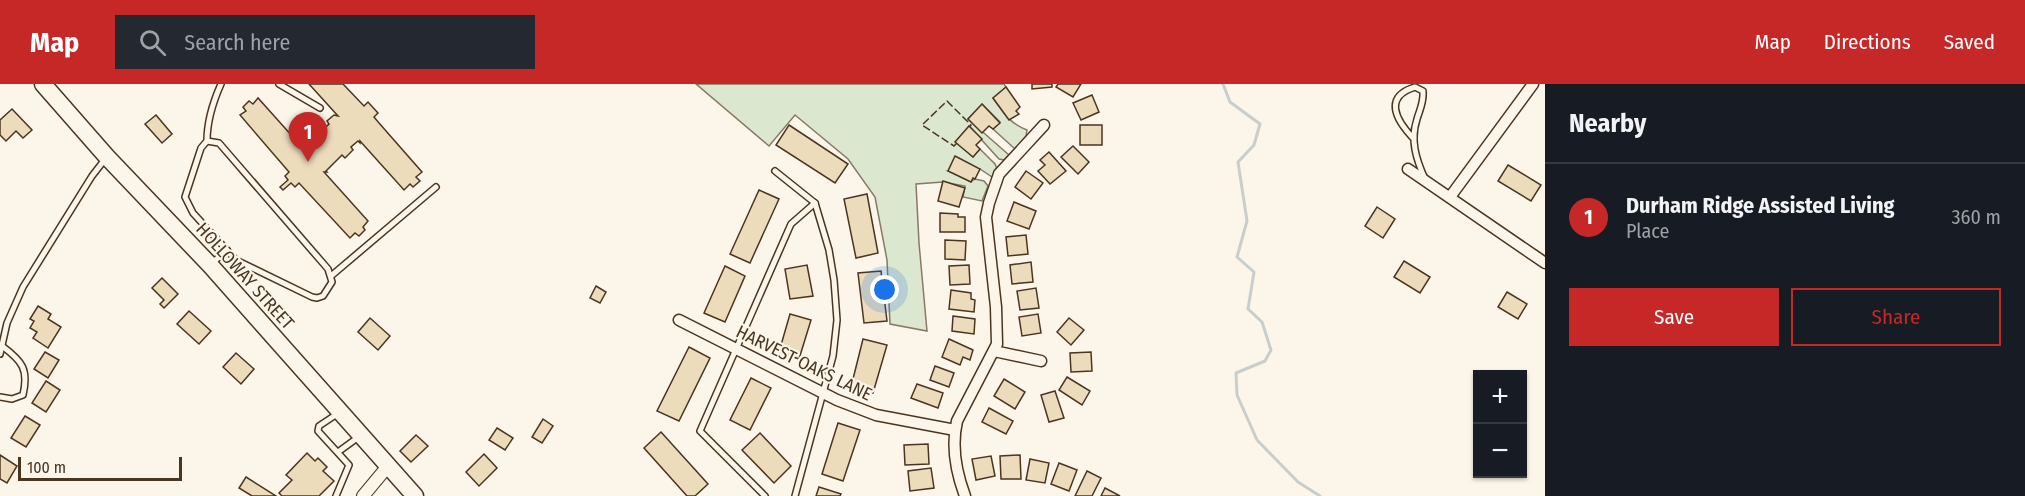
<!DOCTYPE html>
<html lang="en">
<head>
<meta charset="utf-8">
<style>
  :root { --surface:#171b24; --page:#242831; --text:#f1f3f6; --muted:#9ea1a6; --line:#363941; --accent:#c62828 }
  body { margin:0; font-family:"Fira Sans Condensed",sans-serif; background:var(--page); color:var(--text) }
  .controls { position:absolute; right:18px; bottom:18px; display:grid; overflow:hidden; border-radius:0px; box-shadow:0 2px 4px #0004 }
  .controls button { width:54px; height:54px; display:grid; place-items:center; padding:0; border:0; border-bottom:2px solid var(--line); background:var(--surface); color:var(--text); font:30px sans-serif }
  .scale { position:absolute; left:18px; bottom:15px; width:164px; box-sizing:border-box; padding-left:6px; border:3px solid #4a3520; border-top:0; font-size:16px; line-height:21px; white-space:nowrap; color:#4a3520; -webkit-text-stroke:4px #fbf6e9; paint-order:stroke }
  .you { position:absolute; left:885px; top:206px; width:21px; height:21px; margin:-15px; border:4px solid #fff; border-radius:50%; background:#1a73e8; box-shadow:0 0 0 9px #1a73e833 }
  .badge { display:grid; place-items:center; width:39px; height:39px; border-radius:50%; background:var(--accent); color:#fff; font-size:20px; font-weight:700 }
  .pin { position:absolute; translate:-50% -50px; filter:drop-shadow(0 2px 3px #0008) }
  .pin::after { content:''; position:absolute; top:32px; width:21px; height:18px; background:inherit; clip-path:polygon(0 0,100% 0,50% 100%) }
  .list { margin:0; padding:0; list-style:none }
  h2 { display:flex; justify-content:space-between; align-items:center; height:78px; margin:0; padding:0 24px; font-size:26px }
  h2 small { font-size:20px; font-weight:400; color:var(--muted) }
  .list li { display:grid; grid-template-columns:39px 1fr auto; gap:18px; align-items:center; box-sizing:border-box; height:108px; padding:0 24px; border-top:2px solid var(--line) }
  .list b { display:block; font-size:22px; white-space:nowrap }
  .list p { margin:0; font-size:20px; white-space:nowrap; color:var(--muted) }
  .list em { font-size:20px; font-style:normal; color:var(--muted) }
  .actions { display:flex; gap:12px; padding:18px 24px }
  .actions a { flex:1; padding:14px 0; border:2px solid var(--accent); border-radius:0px; text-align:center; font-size:21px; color:var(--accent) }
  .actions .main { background:var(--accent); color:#fff }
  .icon { flex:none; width:33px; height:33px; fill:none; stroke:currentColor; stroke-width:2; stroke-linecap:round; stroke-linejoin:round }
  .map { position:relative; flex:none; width:1545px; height:412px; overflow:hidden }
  header { display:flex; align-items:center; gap:36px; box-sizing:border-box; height:84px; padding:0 30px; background:var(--accent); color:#fff }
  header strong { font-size:28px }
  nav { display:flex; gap:33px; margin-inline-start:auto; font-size:21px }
  .search { width:420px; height:54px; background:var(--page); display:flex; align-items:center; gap:15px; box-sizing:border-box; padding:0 21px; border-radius:0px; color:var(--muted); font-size:22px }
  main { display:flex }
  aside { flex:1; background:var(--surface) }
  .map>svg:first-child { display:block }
  .green { fill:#dce7d0; stroke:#887966; stroke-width:1.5 }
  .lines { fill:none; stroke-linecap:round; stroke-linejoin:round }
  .stream { stroke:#c9cecd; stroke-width:3 }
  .building { fill:#ecdcbc; stroke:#4a3520; stroke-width:1.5 }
  .service-casing { stroke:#4a3520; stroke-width:8 }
  .minor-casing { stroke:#4a3520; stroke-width:13 }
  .tertiary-casing { stroke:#4a3520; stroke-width:14 }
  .trunk-casing { stroke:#4a3520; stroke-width:19 }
  .service { stroke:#fbf6e9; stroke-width:5 }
  .minor { stroke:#fbf6e9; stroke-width:10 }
  .tertiary { stroke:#fbf6e9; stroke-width:12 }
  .trunk { stroke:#fbf6e9; stroke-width:16 }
  .fence { stroke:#4a3520; stroke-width:1.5; stroke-dasharray:8 3; stroke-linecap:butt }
  .labels { text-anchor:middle; stroke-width:4.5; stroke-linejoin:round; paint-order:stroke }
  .street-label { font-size:18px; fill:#4a3520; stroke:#fbf6e9 }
</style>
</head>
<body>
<header>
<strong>Map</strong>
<div class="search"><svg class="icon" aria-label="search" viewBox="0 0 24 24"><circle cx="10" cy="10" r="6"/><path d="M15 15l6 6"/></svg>Search here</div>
<nav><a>Map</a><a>Directions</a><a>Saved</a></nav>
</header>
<main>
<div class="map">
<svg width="1545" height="412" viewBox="0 0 1545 412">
  <rect width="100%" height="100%" fill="#fbf6e9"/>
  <path class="green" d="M696 0H1004L1006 3 993 14C1003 28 1010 40 1027 46L1026 52 1015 65 993 45 1000 38 982 20 968 35 1009 71 1004 76 999 75 969 42 956 58 973 73 980 65 995 80 997 85 992 93 980 85 948 87 971 98 975 95 984 97 988 102 982 117 963 113 965 102 943 98 916 100 919 159 927 247 890 240 887 176 875 113 848 75 795 31 769 62Z"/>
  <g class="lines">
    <path class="stream" d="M1223 0 1230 18 1260 40 1254 61 1238 78 1247 137 1237 173 1254 188 1248 225 1262 238 1271 266 1265 277 1236 289 1237 311 1257 356 1298 398 1320 412"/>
  </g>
  <g class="building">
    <path d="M309 0H343L364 22 368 18 378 29 374 33 379 39 422 88 416 93 420 97 413 103 410 100 404 106 360 57V59L358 57 351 63 353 66 345 74 342 71 326 87 327 88H324L368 137 363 143 365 146 359 152 355 149 350 154 299 99 295 103 291 99 283 106 280 103 288 96 285 92 289 88 240 31 246 27 243 23 249 17 253 20 258 14 301 62 303 60V63L329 40 327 37 334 31 338 32Z"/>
    <path d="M1032 0H1052V3L1032 5Z"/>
    <path d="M1058 0H1081L1073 13 1056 3Z"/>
    <path d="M1006 3 1020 23 1016 27 1019 30 1009 36 993 14Z"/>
    <path d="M1092 11 1099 28 1081 36 1073 19Z"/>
    <path d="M982 20 1000 39 993 45 989 42 982 49 968 35Z"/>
    <path d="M12 25 32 46 23 54 16 47 6 57 0 51V36Z"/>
    <path d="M156 31 172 50 162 59 145 40Z"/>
    <path d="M789 41 848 80 835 99 776 61Z"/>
    <rect x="1080" y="41" width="22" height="20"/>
    <path d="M969 42 982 55 976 61 980 65 973 73 955 58Z"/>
    <path d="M1073 62 1089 78 1078 90 1061 73Z"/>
    <path d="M1049 68 1066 87 1050 100 1038 87 1045 81 1040 76Z"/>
    <path d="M955 72 980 85 975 95 973 94 971 98 948 87Z"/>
    <path d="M1508 81 1541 101 1531 117 1498 97Z"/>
    <path d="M1026 87 1043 99 1031 115 1015 103Z"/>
    <path d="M943 97 965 104 959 123 938 117Z"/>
    <path d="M759 106 779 115 750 179 730 170Z"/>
    <path d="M867 110 878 169 856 174 844 115Z"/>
    <path d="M1014 118 1036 127 1029 145 1007 137Z"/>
    <path d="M1377 123 1395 135 1383 154 1365 142Z"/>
    <path d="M940 129 958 130V133H965V148H940Z"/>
    <path d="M1026 151 1028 170 1008 172 1006 153Z"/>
    <path d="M945 156 966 157 965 176 945 175Z"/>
    <path d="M1404 177 1430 193 1420 209 1394 193Z"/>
    <path d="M1031 178 1033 198 1012 200 1010 181Z"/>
    <path d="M807 181 813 212 790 215 785 185Z"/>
    <path d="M969 181 970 200 950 201 949 182Z"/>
    <path d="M725 182 745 192 725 238 704 229Z"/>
    <path d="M881 187 887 237 864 239 858 189Z"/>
    <path d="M162 194 178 210 164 224 160 220 164 216 152 204Z"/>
    <path d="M596 202 606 208 600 219 590 214Z"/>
    <path d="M1036 204 1039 224 1020 226 1017 207Z"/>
    <path d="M951 206 971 209V215L975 216 974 228 949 225Z"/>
    <path d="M1507 208 1527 220 1518 235 1498 223Z"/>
    <path d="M38 222 51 230 48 235 61 243 48 264 33 254 37 248 30 244 34 237 30 235Z"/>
    <path d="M189 227 211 247 199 260 177 240Z"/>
    <path d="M790 230 811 236 799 275 779 268Z"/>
    <path d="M1038 230 1041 249 1022 252 1019 233Z"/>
    <path d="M953 232 975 235 974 250 952 247Z"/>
    <path d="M370 234 390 252 378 266 358 248Z"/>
    <path d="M1069 234 1084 246 1071 261 1057 248Z"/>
    <path d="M863 255 887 261 873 309 851 303Z"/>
    <path d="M949 255 973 266 970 276 963 273 960 281 942 273Z"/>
    <path d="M689 263 710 274 679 337 657 327Z"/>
    <path d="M45 268 59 276 48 294 34 285Z"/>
    <path d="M1091 268 1092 287 1071 288 1070 269Z"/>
    <path d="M236 269 254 285 241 300 223 283Z"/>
    <path d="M935 282 954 289 949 303 930 296Z"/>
    <path d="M1067 293 1090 307 1082 321 1059 306Z"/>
    <path d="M751 294 771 304 750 346 730 336Z"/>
    <path d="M1004 295 1025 308 1015 325 994 312Z"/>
    <path d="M46 297 60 306 46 328 32 319Z"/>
    <path d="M917 300 943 309 938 324 911 314Z"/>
    <path d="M1055 307 1064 334 1049 338 1041 311Z"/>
    <path d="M989 324 1013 337 1006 350 982 338Z"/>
    <path d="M25 332 40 341 26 363 11 354Z"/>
    <path d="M543 335 553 342 542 359 532 353Z"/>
    <path d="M838 339 860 346 843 397 822 390Z"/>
    <path d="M497 344 513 354 505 366 489 356Z"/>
    <path d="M661 348 708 400 695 412H687L644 364Z"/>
    <path d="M760 349 791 382 774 399 742 366Z"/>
    <path d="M416 351 428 362 411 378 400 367Z"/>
    <path d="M928 360 929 380 905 381 904 361Z"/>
    <path d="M307 369 315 377 318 374 327 383 323 387 334 397 319 412H282L279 409 292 396 286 391Z"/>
    <path d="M484 370 497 384 479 402 466 388Z"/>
    <path d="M0 371 17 382 7 399 0 395Z"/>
    <path d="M1020 371 1021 395H1001L1000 372Z"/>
    <path d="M991 372 995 392 976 396 972 375Z"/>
    <path d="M1030 375 1049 379 1045 399 1026 396Z"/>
    <path d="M1059 379 1077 386 1069 407 1051 400Z"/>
    <path d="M931 384 934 404 910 407 908 387Z"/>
    <path d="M1087 387 1101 394 1092 412H1075Z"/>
    <path d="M246 393 276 412H252L239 404Z"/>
    <path d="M819 403 841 410 840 412H816Z"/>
    <path d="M1105 404 1120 412H1101Z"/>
  </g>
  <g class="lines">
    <defs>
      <g id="service">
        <path d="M279 0 320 24"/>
        <path d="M1413 54C1396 36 1383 13 1415 3L1423 7C1424 18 1420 25 1417 35 1410 56 1416 75 1425 95"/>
        <path d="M207 57 219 59 328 185 332 198 323 212 317 214 312 213 236 176 193 129 185 113 201 64Z"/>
        <path d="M207 57C207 37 213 18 221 0"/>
        <path d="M775 87 815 119 829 166 834 196 837 236 833 272 795 412"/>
        <path d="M211 180 227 166"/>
        <path d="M331 192 436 103"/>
        <path d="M0 270 7 239 23 203 92 92 106 74"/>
        <path d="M0 313 12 315 23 311C29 285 22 277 2 262"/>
        <path d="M338 368 360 352"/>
        <path d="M336 412 349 381 318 347 319 342 337 330"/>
        <path d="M765 412 700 347 791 140 815 119"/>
      </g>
      <g id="minor">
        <path d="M1408 85 1545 179"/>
        <path d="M1450 113 1533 0"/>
        <path d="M679 236 837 316 876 331 955 346"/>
        <path d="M994 267 1041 277"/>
        <path d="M965 412C956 388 951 363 957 337L997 260 996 223 986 133 989 119 999 90 1044 41"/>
      </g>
      <path id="tertiary" d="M363 412 388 382"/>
      <path id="trunk" d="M43 0 107 73 210 181 415 412"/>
    </defs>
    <use href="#service" class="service-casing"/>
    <use href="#minor" class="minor-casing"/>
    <use href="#tertiary" class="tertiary-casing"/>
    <use href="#trunk" class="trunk-casing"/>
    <use href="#service" class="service"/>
    <use href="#minor" class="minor"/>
    <use href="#tertiary" class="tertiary"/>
    <use href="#trunk" class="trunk"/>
    <path class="fence" d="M957 59 954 62 922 41 947 17 971 41 970 43"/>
  </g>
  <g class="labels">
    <g class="street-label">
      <text transform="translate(245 192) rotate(48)" y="6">HOLLOWAY STREET</text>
      <text transform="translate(804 279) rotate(26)" y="6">HARVEST OAKS LANE</text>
    </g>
  </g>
</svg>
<div class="controls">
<button>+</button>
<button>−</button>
</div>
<div class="scale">100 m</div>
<div class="you"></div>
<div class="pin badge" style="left:308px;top:78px">1</div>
</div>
<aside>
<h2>Nearby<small></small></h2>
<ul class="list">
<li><span class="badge">1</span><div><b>Durham Ridge Assisted Living</b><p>Place</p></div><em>360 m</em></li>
</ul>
<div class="actions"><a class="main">Save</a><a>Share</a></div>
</aside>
</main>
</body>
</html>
